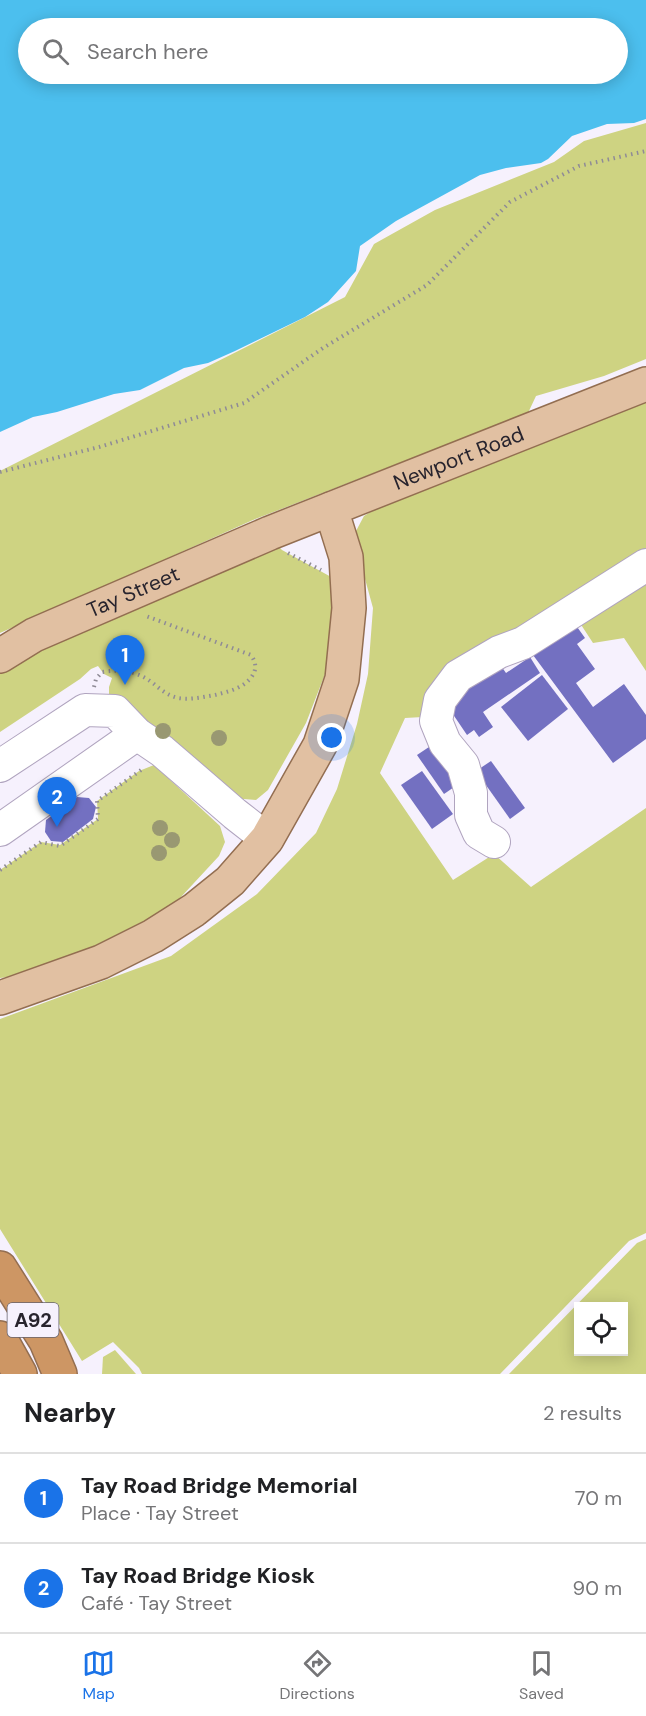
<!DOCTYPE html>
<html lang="en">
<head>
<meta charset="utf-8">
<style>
  :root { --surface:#fff; --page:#f2f2f2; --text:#202124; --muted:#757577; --line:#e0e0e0; --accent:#1a73e8 }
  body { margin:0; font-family:"DM Sans",sans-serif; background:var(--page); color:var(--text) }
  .controls { position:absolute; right:18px; bottom:18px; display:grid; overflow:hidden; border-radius:0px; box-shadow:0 3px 15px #0003 }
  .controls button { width:54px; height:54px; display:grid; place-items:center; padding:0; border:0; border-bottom:2px solid var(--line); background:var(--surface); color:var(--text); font:30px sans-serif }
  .you { position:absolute; left:332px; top:738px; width:21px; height:21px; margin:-15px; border:4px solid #fff; border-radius:50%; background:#1a73e8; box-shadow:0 0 0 9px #1a73e833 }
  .badge { display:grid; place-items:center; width:39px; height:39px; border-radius:50%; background:var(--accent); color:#fff; font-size:20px; font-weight:700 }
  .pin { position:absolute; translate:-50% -50px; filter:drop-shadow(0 2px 3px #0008) }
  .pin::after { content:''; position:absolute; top:32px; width:21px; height:18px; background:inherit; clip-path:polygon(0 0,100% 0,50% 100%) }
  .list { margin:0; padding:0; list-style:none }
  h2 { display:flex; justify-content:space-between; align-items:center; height:78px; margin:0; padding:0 24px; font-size:26px }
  h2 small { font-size:20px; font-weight:400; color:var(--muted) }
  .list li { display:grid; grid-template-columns:39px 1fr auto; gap:18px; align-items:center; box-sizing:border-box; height:90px; padding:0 24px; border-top:2px solid var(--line) }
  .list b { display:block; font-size:22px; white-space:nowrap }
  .list p { margin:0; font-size:20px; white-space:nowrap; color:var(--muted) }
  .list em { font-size:20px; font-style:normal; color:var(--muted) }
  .icon { flex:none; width:33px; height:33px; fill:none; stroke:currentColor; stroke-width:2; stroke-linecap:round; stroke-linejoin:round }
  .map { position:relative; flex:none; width:646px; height:1374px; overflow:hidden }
  .search { position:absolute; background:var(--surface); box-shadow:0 3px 15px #0003; left:18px; right:18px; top:18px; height:66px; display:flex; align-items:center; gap:15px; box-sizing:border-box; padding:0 21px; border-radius:33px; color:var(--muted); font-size:22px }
  .sheet { height:258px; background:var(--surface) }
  nav { display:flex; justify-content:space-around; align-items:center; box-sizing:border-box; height:84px; border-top:2px solid var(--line); background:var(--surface); font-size:16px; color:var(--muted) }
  nav a { display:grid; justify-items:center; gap:3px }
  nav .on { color:var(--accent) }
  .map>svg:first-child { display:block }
  .green { fill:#ced382; fill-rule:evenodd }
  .water { fill:#4cbfee; fill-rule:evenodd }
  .building { fill:#7370c1 }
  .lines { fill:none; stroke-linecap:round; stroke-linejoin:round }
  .minor-casing { stroke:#b0a4bf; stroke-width:34 }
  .major-casing { stroke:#936e51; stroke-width:36 }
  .highway-casing { stroke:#936e51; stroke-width:36 }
  .path { stroke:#8f8b96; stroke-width:4; stroke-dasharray:1.5 4.5; stroke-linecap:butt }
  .minor { stroke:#fff; stroke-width:32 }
  .major { stroke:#e1c0a2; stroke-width:33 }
  .highway { stroke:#cd9664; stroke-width:33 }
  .tree { fill:#999872 }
  .labels { text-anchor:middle; stroke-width:6; stroke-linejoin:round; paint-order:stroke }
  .shield { fill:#f6f1fd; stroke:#66626c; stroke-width:1.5 }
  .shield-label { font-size:20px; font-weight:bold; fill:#28242e }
  .street-label { font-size:21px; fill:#28242e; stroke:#f6f1fd }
</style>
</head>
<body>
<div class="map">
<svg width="646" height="1374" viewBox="0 0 646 1374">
  <rect width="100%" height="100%" fill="#f6f1fd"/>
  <g class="green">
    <path d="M646 123V359L604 376 536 396 528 413 253 520 0 633V471L345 297 374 244 435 210 554 162 584 141Z"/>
    <path d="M639 399 646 402V558L423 717 405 718 380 773 453 880 494 854 531 887 646 808V1233L629 1241 500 1374H142L139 1368 113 1342 82 1361 0 1229V1019L171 956 257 894 316 833 337 789 357 724 368 674 373 608 362 568 356 531 364 516 382 505Z"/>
    <path d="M274 542 282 550 333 578 336 605 327 669 306 723 268 790 256 800 232 798 109 698V687L112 678 104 674 98 666 91 669 80 679 0 732V670L25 654Z"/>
    <path d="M646 575V671L624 638 593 643 576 617Z"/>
    <path d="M154 765 220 826 225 842 219 856 168 911 53 972 0 978V870L41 842 60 845 98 819 97 801 139 771Z"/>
    <path d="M646 1239V1374H509L637 1243ZM578 1306H624V1352H578Z"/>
    <path d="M115 1350 136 1374H102L103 1357Z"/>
  </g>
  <path class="water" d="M0 0H646V119L634 123 607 124 572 136 548 159 541 163 506 168 480 175 396 221 360 246 356 271 328 302 305 317 235 351 208 363 184 368 140 390 114 394 57 412 33 417 0 432ZM28 28H618V74H28Z"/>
  <g class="building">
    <path d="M575 624 585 638 577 644 595 669 576 683 593 707 624 684 646 715V739L613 763 533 655Z"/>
    <path d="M530 657 540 673 483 712 493 727 479 737 474 730 467 735 444 701 499 663 506 673Z"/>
    <path d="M542 675 568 709 528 741 501 707Z"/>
    <path d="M432 745 460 783 444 794 417 755Z"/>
    <path d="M491 761 525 808 510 819 476 771Z"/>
    <path d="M422 771 453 814 432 829 401 785Z"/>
    <path d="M77 797 89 798 96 807 93 819 63 842 51 841 45 832 46 820Z"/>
  </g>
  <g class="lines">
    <defs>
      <g id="minor">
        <path d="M0 766 85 710 115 711 137 734 162 751 235 814 267 839"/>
        <path d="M0 830 137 734"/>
        <path d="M494 842 479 833 471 815V793L463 765 445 743 436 721 440 700 458 676 499 652 523 643 646 565"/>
      </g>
      <g id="major">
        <path id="s1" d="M0 656 34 635 270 533 646 384"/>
        <path d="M0 998 101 962 153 936 194 910 230 881 267 839 320 745 342 679 349 608 346 557 331 509"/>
      </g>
      <g id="highway">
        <path d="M0 1268 46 1341 60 1374"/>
        <path d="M0 1338 20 1374"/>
      </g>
    </defs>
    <use href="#minor" class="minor-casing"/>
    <use href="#major" class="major-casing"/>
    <use href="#highway" class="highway-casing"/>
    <g class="path">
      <path d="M0 472 99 447 244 403 323 348 427 285 510 202 579 166 646 151"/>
      <path d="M288 553 321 570"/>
      <path d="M94 687 96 679 102 672C122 669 138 671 154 684 161 690 169 696 178 698 191 700 203 697 215 695 227 692 240 689 249 680 257 671 257 664 251 655L146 616"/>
      <path d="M0 870 41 842 60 846 98 819 97 801 144 768"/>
    </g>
    <use href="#minor" class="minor"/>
    <use href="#major" class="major"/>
    <use href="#highway" class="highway"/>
  </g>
  <g class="tree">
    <circle cx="163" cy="731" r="8"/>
    <circle cx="219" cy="738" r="8"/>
    <circle cx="160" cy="828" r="8"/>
    <circle cx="172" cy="840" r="8"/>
    <circle cx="159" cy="853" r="8"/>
  </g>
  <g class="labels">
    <rect class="shield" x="7.5" y="1303" width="51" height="34" rx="4.5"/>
    <g class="shield-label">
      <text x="33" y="1327">A92</text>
    </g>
    <g class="street-label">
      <text dy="7" stroke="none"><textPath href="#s1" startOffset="500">Newport Road</textPath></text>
      <text dy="7" stroke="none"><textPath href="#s1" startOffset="148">Tay Street</textPath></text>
    </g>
  </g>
</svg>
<div class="controls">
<button><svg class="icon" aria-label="locate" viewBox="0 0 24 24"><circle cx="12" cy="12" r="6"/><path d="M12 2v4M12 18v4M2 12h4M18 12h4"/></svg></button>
</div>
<div class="you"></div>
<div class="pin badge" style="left:125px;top:685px">1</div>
<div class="pin badge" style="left:57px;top:827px">2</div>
<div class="search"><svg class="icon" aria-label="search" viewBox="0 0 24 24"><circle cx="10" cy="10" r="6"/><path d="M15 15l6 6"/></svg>Search here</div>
</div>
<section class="sheet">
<h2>Nearby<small>2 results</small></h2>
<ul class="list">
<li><span class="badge">1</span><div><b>Tay Road Bridge Memorial</b><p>Place · Tay Street</p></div><em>70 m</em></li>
<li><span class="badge">2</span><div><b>Tay Road Bridge Kiosk</b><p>Café · Tay Street</p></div><em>90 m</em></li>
</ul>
</section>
<nav>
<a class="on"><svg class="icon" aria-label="map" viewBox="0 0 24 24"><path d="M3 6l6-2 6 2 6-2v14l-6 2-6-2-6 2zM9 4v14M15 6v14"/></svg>Map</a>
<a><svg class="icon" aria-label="directions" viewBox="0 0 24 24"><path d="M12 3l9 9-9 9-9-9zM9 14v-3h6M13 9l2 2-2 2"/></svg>Directions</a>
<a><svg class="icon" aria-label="saved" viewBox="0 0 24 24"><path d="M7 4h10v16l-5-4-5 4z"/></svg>Saved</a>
</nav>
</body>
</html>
